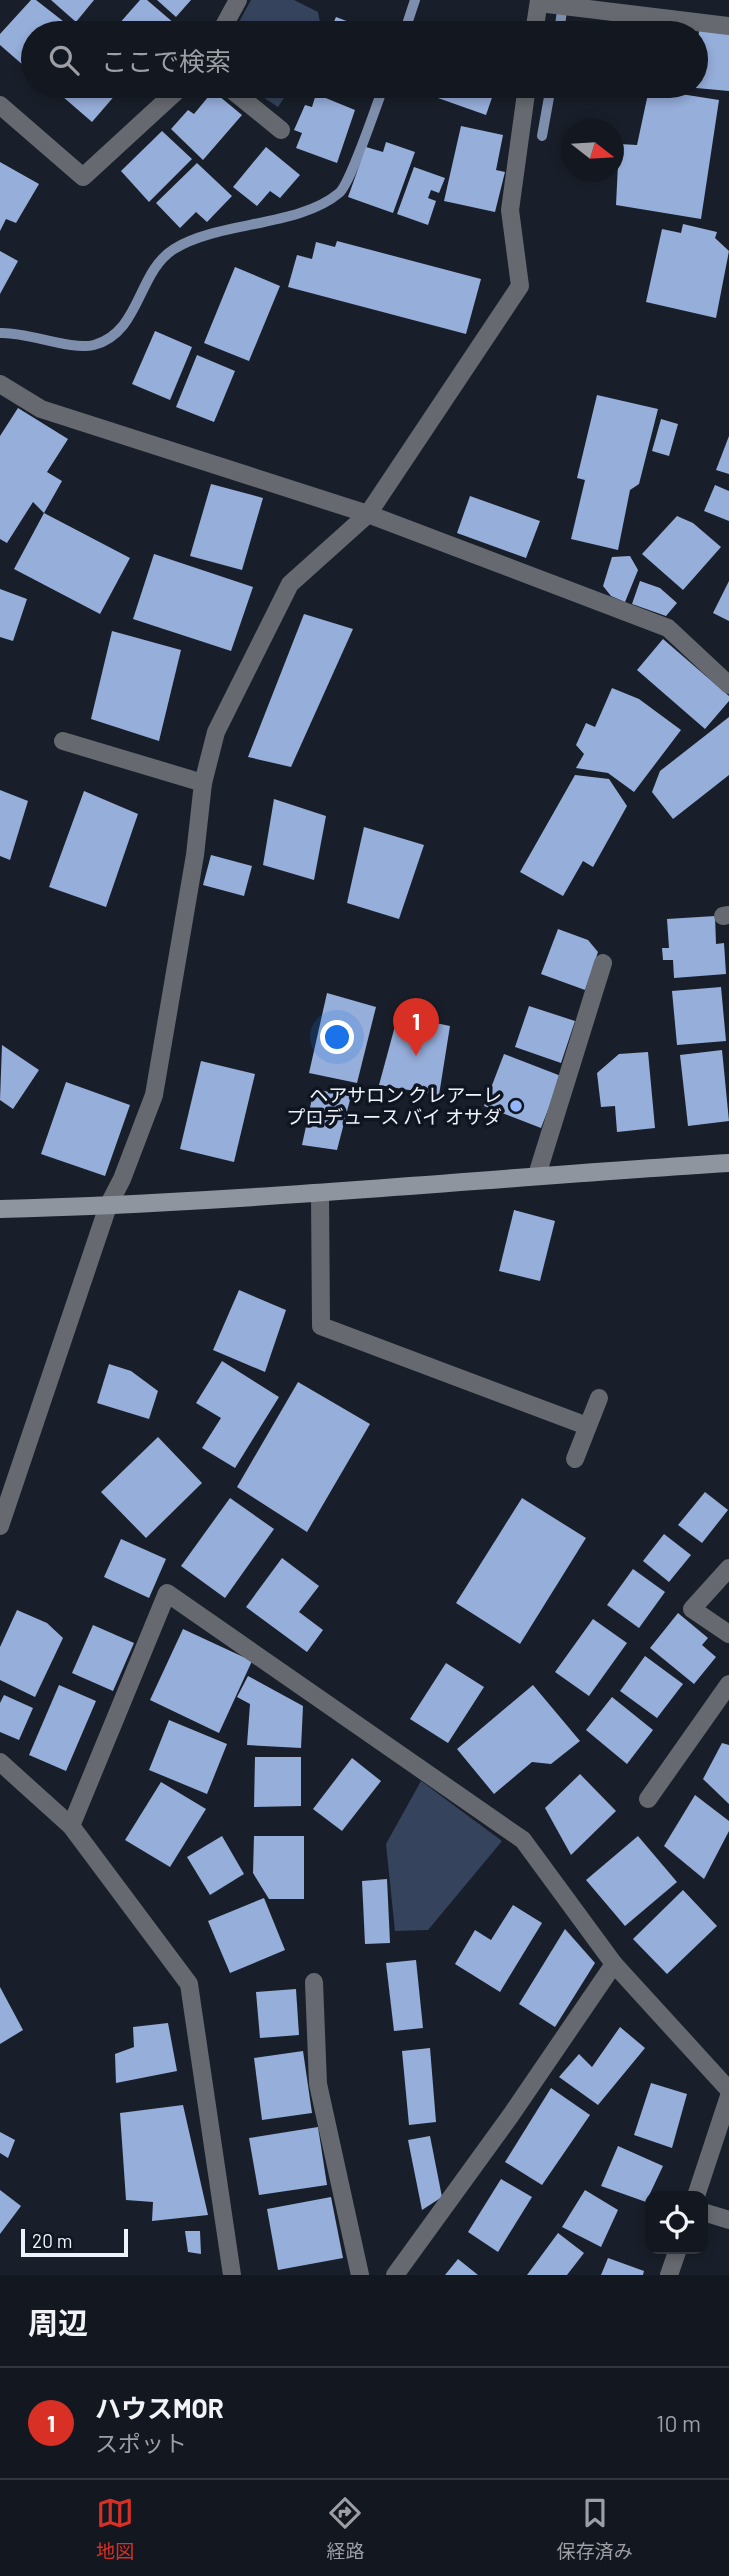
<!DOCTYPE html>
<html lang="ja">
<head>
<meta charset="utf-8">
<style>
  :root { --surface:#131720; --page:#20242d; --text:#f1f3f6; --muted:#9d9fa5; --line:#32363e; --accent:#d93025 }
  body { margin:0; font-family:Barlow,"Noto Sans JP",sans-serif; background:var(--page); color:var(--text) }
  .controls { position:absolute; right:21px; bottom:21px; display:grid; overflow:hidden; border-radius:14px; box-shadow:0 4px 10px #0003 }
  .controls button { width:63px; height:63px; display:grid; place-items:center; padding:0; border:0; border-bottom:2px solid var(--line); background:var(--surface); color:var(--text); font:35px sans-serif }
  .compass { position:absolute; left:561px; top:119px; width:63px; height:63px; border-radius:50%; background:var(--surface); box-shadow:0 4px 10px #0003; rotate:107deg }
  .scale { position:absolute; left:21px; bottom:18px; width:107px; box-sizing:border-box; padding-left:7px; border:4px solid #eef3fb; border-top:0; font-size:19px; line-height:24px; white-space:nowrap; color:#eef3fb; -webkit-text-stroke:5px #101621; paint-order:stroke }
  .you { position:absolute; left:338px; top:1038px; width:24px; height:24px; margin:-18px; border:5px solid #fff; border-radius:50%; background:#1a73e8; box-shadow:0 0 0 10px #1a73e833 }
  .badge { display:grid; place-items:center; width:46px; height:46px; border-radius:50%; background:var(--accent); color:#fff; font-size:23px; font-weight:700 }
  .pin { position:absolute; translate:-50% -58px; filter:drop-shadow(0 2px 4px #0008) }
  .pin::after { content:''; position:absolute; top:37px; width:24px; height:21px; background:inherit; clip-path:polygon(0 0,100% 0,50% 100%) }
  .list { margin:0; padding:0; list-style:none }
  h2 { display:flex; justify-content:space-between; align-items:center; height:91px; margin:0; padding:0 28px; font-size:30px }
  h2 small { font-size:23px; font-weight:400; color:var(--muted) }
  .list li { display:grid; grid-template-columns:46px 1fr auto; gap:21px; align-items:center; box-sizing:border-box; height:112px; padding:0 28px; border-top:2px solid var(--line) }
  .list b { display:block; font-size:26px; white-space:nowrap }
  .list p { margin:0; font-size:23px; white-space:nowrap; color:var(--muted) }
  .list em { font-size:23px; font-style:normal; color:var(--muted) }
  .icon { flex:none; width:38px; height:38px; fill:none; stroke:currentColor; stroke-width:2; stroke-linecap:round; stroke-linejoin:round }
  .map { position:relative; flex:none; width:729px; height:2275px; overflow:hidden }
  .search { position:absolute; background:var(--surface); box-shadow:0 4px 10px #0003; left:21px; right:21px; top:21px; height:77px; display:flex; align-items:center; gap:18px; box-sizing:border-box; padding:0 24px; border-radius:38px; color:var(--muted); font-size:26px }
  .sheet { height:203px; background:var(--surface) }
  nav { display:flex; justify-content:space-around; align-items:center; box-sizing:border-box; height:98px; border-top:2px solid var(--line); background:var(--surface); font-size:19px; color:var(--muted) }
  nav a { display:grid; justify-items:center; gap:4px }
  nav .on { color:var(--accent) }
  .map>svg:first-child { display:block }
  .green { fill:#35435c }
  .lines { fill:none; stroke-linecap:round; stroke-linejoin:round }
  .stream { stroke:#7e8ead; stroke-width:10 }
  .building { fill:#96aeda }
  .lane { stroke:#666a70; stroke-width:18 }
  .street { stroke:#666a70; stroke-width:18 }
  .secondary { stroke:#8f959f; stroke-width:18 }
  .poi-dot { fill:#92b7fd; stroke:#101621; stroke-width:2.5 }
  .labels { text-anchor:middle; stroke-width:7; stroke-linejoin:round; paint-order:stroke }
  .poi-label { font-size:19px; fill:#eef3fb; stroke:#101621; text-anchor:end }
</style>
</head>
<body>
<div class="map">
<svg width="729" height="2275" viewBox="0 0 729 2275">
  <rect width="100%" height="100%" fill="#191f2a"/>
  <g class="green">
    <path d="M251 0H294L318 12 322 33H233Z"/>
    <path d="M246 86H292L278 107Z"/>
    <path d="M421 1781 502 1841 428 1930 395 1931 386 1844Z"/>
  </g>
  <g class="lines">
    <g class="stream">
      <path d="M404 33 415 0"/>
      <path d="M559 33 563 3"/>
      <path d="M542 136 551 86"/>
      <path d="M0 333C25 331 71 351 94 345 141 332 137 272 174 249 219 221 299 227 339 193 351 183 376 105 384 86"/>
    </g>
  </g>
  <g class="building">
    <path d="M31 0H36L68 25 61 33H33V56L23 65 0 45V34Z"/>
    <path d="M51 0H94L76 22Z"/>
    <path d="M140 0H147L175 24 166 33H111Z"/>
    <path d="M157 0H191L176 17Z"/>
    <path d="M336 17 378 33H329Z"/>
    <path d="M618 24 662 30V33H617Z"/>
    <path d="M699 29 729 32V91L696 88Z"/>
    <path d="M58 86H123L92 122 55 90Z"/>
    <path d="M423 86H496L486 115 421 92Z"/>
    <path d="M649 89 719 100 701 219 616 205 619 144 637 145Z"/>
    <path d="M213 91 242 115 203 160 171 129 188 110 194 114Z"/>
    <path d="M316 94 355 110 337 163 296 148 302 133 294 130 305 105 312 107Z"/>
    <path d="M461 126 503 135 496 170 505 172 495 212 444 201Z"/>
    <path d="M162 131 192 159 149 202 121 171Z"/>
    <path d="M386 142 415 152 393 213 348 197 366 147 383 152Z"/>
    <path d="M266 147 300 175 280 198 270 191 257 206 233 187Z"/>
    <path d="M0 162 39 184 16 223 6 219 0 231Z"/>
    <path d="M197 163 232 196 207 222 196 212 180 228 156 203Z"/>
    <path d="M414 167 445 178 439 193 431 190 428 198 436 201 428 225 397 214Z"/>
    <path d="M683 224 717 232 715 238 729 251 716 318 646 302 662 229 681 233Z"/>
    <path d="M337 241 481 279 466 334 288 287 297 255 312 259 316 242 335 247Z"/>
    <path d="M0 251 18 261 0 294Z"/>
    <path d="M235 267 280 286 249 361 204 343Z"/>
    <path d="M155 331 192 347 170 400 132 384Z"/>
    <path d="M197 355 235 371 214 422 176 407Z"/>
    <path d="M597 395 658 409 639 484 630 490 618 550 571 539 585 480 577 478Z"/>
    <path d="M18 408 68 439 47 472 62 481 44 513 33 502 7 543 0 539V436Z"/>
    <path d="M661 419 678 424 669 456 652 451Z"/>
    <path d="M729 436V474L716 470Z"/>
    <path d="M211 484 263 498 242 570 190 556Z"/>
    <path d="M715 485 729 491V521L704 511Z"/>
    <path d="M470 496 540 521 526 558 457 533Z"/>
    <path d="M44 513 130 558 100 614 14 569Z"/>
    <path d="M677 516 693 523 721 547 683 590 642 554Z"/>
    <path d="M154 554 253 587 231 651 133 619Z"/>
    <path d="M630 556 638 570 625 602 611 596 603 586 612 557Z"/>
    <path d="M640 581 660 588 677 603 666 616 632 604Z"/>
    <path d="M729 581V621L713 613Z"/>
    <path d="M0 589 27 599 13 641 0 637Z"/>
    <path d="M304 614 353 629 291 767 248 757Z"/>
    <path d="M112 631 181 650 159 741 91 719Z"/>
    <path d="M663 639 729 696V701L705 729 637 670Z"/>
    <path d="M612 688 639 699 681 730 634 792 608 773 576 768 584 754 576 745 586 723 595 727Z"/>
    <path d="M729 717V775L673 819 652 792 660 771Z"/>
    <path d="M575 775 609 779 627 806 593 867 583 861 563 896 520 872Z"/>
    <path d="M0 790 28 801 10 860 0 856Z"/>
    <path d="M84 791 138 814 106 907 49 887Z"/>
    <path d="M274 799 326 816 314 880 263 865Z"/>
    <path d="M364 827 424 845 399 919 347 903Z"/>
    <path d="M211 855 252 866 244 896 203 885Z"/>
    <path d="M715 916 716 944 724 943 726 974 674 978 673 960H663L662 948H669L667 919Z"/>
    <path d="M558 929 588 940 598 952 585 990 541 974Z"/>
    <path d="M721 987 726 1041 677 1045 672 991Z"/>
    <path d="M327 993 376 1007 357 1083 309 1073Z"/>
    <path d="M529 1006 575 1021 561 1063 515 1047Z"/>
    <path d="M398 1015 450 1026 439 1095 379 1085Z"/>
    <path d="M2 1045 39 1070 13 1109 0 1100Z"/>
    <path d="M722 1050 729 1121 688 1126 680 1055Z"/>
    <path d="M648 1052 655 1128 617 1132 615 1106 601 1107 597 1073 619 1054Z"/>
    <path d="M504 1054 561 1076 541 1128 484 1106Z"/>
    <path d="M201 1061 255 1074 234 1162 180 1149Z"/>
    <path d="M66 1082 130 1105 105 1176 41 1154Z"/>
    <path d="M314 1089 351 1096 337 1150 302 1145Z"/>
    <path d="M514 1210 555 1221 540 1281 499 1271Z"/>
    <path d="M239 1290 286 1310 265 1372 213 1350Z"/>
    <path d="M222 1361 279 1397 235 1468 202 1448 221 1418 196 1403Z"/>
    <path d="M109 1364 131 1371 158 1391 149 1419 97 1403Z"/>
    <path d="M298 1382 370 1424 307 1532 237 1487Z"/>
    <path d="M158 1437 202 1483 146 1538 101 1492Z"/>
    <path d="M705 1492 728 1510 702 1543 678 1525Z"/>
    <path d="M230 1498 274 1529 225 1598 181 1566Z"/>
    <path d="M522 1498 586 1538 520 1644 456 1603Z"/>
    <path d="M664 1534 691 1555 669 1582 643 1561Z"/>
    <path d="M121 1539 166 1559 149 1598 104 1577Z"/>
    <path d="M282 1558 319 1586 299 1612 323 1630 307 1652 246 1607Z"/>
    <path d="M633 1569 665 1592 639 1628 607 1605Z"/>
    <path d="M17 1610 47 1623 63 1638 35 1697 0 1680V1647Z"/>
    <path d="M678 1613 708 1638 702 1645 716 1657 694 1684 650 1648Z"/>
    <path d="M593 1619 627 1643 589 1696 555 1672Z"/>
    <path d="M93 1625 134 1643 113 1691 72 1673Z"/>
    <path d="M183 1629 252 1661 219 1733 150 1700Z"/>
    <path d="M645 1656 683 1684 657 1718 620 1691Z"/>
    <path d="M446 1663 484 1687 448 1743 410 1719Z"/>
    <path d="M248 1676 303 1706 301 1748 247 1745 250 1704 237 1697Z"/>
    <path d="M59 1685 96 1701 66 1771 29 1755Z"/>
    <path d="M533 1685 580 1741 551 1764 532 1762 494 1794 457 1749Z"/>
    <path d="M4 1695 33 1708 19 1740 0 1732V1703Z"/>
    <path d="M612 1697 653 1730 627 1764 586 1730Z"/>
    <path d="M169 1720 227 1744 207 1794 149 1770Z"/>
    <path d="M722 1743 729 1745V1804L703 1779Z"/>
    <path d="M255 1757H301V1806L254 1807Z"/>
    <path d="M352 1758 381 1781 342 1831 313 1809Z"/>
    <path d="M580 1774 616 1811 571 1855 545 1808Z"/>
    <path d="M161 1782 206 1809 170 1867 125 1840Z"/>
    <path d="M695 1795 729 1821V1831L704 1879 664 1846Z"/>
    <path d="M222 1836 244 1874 210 1895 187 1857Z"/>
    <path d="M254 1836H304V1899H269L253 1873Z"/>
    <path d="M638 1836 677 1882 625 1926 586 1880Z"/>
    <path d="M387 1879 390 1943 365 1944 362 1881Z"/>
    <path d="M683 1890 717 1926 667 1974 633 1939Z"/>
    <path d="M264 1898 285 1950 230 1973 208 1921Z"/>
    <path d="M513 1905 542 1923 500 1992 455 1964 475 1930 491 1940Z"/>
    <path d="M565 1929 595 1963 555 2027 519 2004Z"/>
    <path d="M416 1960 423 2028 394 2031 386 1963Z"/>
    <path d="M0 1987 23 2030 0 2044Z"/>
    <path d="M296 1989 299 2035 260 2038 256 1992Z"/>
    <path d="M168 2023 177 2071 116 2083 115 2054 134 2047 133 2027Z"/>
    <path d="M620 2027 645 2048 598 2105 559 2077 579 2054 592 2067Z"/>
    <path d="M430 2048 436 2122 409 2125 402 2051Z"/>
    <path d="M303 2051 312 2113 262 2120 254 2058Z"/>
    <path d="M651 2083 687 2094 672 2148 634 2135Z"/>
    <path d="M551 2088 590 2115 542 2185 505 2162Z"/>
    <path d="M183 2105 208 2215 152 2221 153 2202 126 2200 120 2113Z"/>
    <path d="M318 2127 327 2185 259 2195 249 2138Z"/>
    <path d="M0 2132 15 2140 8 2158 0 2153Z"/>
    <path d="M430 2136 442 2197 422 2210 408 2140Z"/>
    <path d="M618 2146 663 2166 646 2202 601 2186Z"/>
    <path d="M501 2179 532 2197 498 2252 468 2232Z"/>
    <path d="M0 2190 21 2206 0 2234Z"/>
    <path d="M585 2190 618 2210 601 2247 562 2227Z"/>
    <path d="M331 2197 343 2258 278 2270 267 2209Z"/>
    <path d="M185 2231H200L201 2254 188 2252Z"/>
    <path d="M558 2233 584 2253 567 2275H527Z"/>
    <path d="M608 2258 644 2271 643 2275H601Z"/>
    <path d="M458 2259 478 2275H445Z"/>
  </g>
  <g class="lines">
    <g class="lane">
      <path d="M320 1193 321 1326 587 1426"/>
      <path d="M575 1459 599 1398"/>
    </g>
    <g class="street">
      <path d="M539 3 729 26"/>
      <path d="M220 33 238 0"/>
      <path d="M534 33 539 0"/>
      <path d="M227 86 281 130"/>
      <path d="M0 105 83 177 182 86"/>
      <path d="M0 384 41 409 368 514 668 628 729 685"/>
      <path d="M63 741 203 783"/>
      <path d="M723 916 729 915"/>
      <path d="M537 1175 603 963"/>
      <path d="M0 1526 108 1206 122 1179 154 1095 195 855 203 783 216 732 290 584 368 514 520 286 510 210 527 86"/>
      <path d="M729 1568 692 1609 729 1634"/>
      <path d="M0 1762 71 1826 189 1984 232 2275"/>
      <path d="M648 1799 729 1684"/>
      <path d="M71 1826 167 1593 523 1840 614 1964 511 2115 395 2275"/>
      <path d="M614 1964 729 2090"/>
      <path d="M314 1982 318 2084 360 2275"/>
      <path d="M696 2196 729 2096"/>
      <path d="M703 2212 729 2220"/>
      <path d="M669 2275 678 2249"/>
    </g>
    <path class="secondary" d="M0 1209C244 1203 486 1178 729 1163"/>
  </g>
  <circle class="poi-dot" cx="516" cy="1106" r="7"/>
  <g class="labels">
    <g class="poi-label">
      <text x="502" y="1102">ヘアサロン クレアーレ<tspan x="502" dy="22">プロデュース バイ オサダ</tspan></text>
    </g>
  </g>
</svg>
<div class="controls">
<button><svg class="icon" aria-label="locate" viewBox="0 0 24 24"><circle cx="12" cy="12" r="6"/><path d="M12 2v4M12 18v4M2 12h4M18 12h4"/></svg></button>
</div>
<svg class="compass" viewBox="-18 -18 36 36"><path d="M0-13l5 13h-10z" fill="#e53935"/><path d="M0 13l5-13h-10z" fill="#9d9fa5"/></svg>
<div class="scale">20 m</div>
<div class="you"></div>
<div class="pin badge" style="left:416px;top:1056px">1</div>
<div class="search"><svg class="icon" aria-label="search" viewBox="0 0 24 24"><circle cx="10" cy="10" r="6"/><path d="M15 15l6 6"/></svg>ここで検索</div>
</div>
<section class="sheet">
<h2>周辺<small></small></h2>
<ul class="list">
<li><span class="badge">1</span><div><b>ハウスMOR</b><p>スポット</p></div><em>10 m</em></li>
</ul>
</section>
<nav>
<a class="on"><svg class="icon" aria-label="map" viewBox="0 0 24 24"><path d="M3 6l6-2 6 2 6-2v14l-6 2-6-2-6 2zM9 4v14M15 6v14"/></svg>地図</a>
<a><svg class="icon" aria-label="directions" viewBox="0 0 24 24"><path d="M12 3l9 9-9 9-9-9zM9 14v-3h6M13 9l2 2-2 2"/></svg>経路</a>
<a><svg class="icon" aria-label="saved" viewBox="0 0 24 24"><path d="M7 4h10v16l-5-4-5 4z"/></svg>保存済み</a>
</nav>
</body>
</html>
